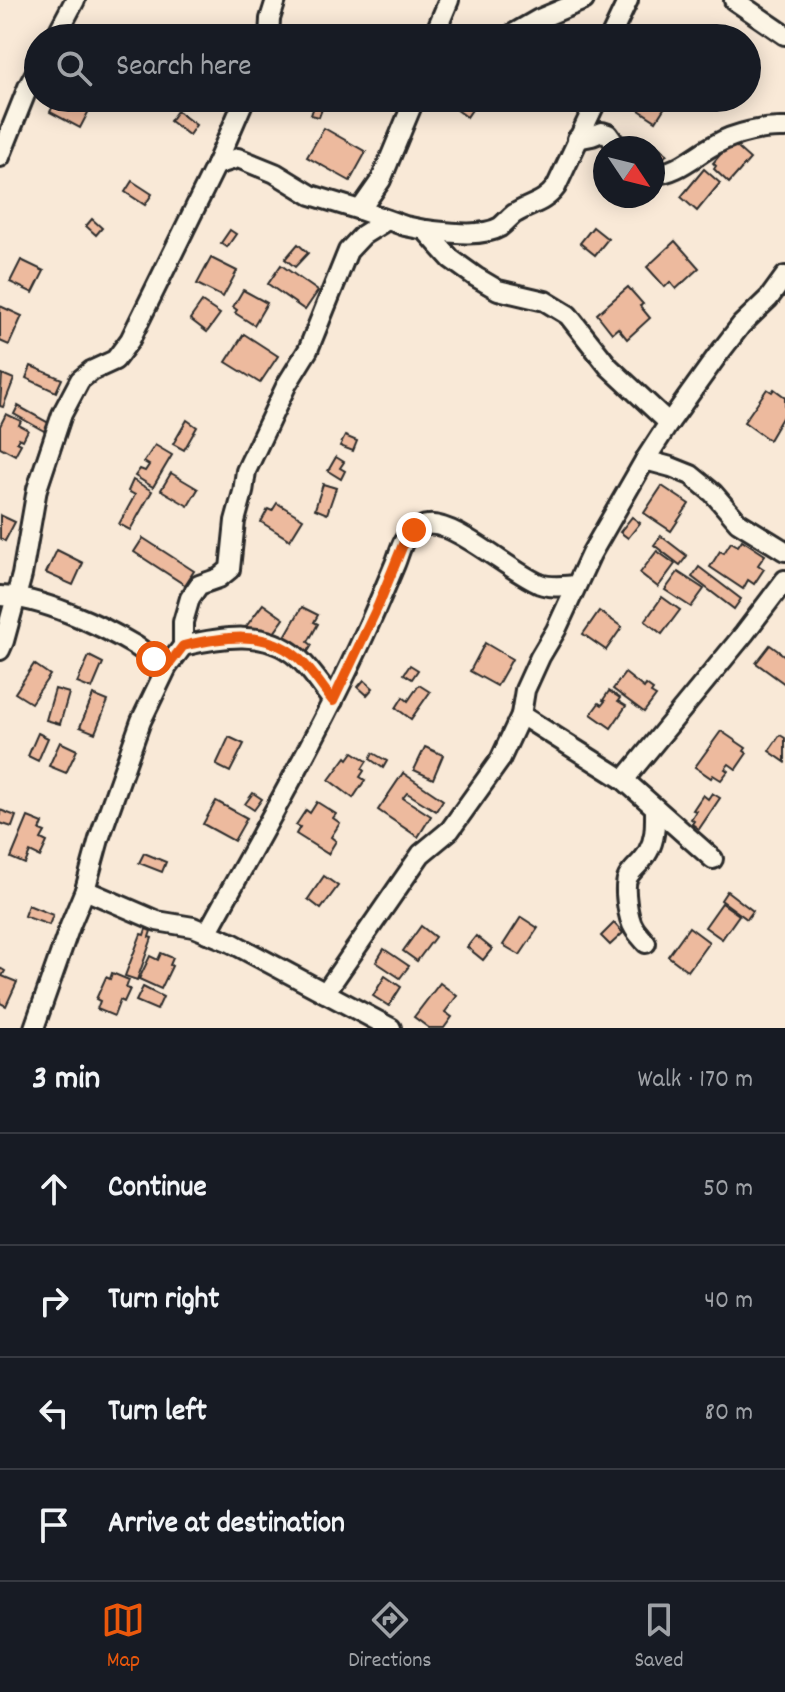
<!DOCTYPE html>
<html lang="en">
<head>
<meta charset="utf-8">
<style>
  :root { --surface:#171b24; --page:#20242c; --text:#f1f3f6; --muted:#9ea1a6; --line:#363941; --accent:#ea580c }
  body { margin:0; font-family:Dekko,sans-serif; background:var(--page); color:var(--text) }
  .compass { position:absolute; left:593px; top:136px; width:72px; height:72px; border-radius:50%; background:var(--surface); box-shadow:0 4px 20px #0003; rotate:125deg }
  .stop { position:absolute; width:24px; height:24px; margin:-18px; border:6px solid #ea580c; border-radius:50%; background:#fff }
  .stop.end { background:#ea580c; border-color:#fff; box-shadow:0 2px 8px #0008 }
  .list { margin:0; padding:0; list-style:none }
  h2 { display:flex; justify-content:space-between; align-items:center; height:104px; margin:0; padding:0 32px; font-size:34px }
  h2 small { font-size:26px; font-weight:400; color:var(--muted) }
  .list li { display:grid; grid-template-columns:52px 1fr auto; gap:24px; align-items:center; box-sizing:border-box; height:112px; padding:0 32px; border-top:2px solid var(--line) }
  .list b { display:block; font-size:30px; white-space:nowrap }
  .list em { font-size:26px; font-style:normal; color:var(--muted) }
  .icon { flex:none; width:44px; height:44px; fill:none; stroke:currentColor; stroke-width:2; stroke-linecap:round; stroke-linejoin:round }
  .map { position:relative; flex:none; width:785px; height:1028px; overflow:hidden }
  .search { position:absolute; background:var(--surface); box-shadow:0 4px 20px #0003; left:24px; right:24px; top:24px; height:88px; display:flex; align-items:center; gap:20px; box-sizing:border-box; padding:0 28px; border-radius:44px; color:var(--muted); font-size:30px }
  .sheet { height:552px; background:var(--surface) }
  nav { display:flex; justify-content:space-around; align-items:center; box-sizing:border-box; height:112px; border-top:2px solid var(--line); background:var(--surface); font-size:22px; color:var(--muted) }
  nav a { display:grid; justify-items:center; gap:4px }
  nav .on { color:var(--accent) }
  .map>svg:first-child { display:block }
  .building { fill:#edba9e; stroke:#2b2b2b; stroke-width:2 }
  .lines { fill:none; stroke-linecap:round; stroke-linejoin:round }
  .minor-casing { stroke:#2b2b2b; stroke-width:24 }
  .minor { stroke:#fcf5e5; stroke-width:18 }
  .route { stroke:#ea580c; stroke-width:10 }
</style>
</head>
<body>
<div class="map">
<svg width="785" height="1028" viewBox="0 0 785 1028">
  <rect width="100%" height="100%" fill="#f9e9d7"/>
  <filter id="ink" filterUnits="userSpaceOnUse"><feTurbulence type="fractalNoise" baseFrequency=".0125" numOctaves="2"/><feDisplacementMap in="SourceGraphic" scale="16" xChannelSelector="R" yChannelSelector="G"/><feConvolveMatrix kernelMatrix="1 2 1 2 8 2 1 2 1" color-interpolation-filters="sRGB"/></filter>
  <g filter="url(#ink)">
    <g class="building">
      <path d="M57 98H84L93 103 80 128 50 112Z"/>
      <path d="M317 98H326L319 117 311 115Z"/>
      <path d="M448 98H480L467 117 446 102Z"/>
      <path d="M638 98H668L670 99 656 121 639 110 644 102Z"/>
      <path d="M177 111 196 125 189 135 170 121Z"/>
      <path d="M324 128 366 152 350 181 307 157Z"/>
      <path d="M731 142 750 159 729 183 714 169 716 166 713 163Z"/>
      <path d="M654 143 667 154 653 172V148H650Z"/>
      <path d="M704 169 720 183 697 211 681 197Z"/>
      <path d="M132 181 152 194 145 205 125 192Z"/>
      <path d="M92 219 102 228 96 235 86 226Z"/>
      <path d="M593 227 608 239 595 255 580 243Z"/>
      <path d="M230 230 236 234 227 247 221 243Z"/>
      <path d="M675 241 699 268 676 289 670 282 665 287 647 267Z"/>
      <path d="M298 244 308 253 295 267 285 259Z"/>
      <path d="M211 258 237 271 223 297 197 284Z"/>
      <path d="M21 260 44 271 33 293 10 282Z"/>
      <path d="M281 265 318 291 305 310 268 284Z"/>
      <path d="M628 287 643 304 640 306 650 318 627 339 618 328 612 333 597 314Z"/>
      <path d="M243 290 267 303 254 325 235 313 237 310 233 307Z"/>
      <path d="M202 302 220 314 207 332 190 319Z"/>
      <path d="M0 306 22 316 9 345 0 341Z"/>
      <path d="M244 334 278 356 260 383 226 362Z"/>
      <path d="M31 366 62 379 56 392 26 378Z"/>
      <path d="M2 374 14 379 3 407 0 406Z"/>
      <path d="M767 389 772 392 774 389 785 397V417L783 416 769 440 744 422Z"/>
      <path d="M18 406 49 423 44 431 14 414Z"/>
      <path d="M6 414 21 421 19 425 28 430 23 440 19 438 17 442 21 444 15 455 0 447V426Z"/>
      <path d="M187 420 197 427 184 450 173 444Z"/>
      <path d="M345 436 357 441 353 451 340 446Z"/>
      <path d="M155 445 172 455 153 487 135 476 140 469 145 471 149 465 144 462Z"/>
      <path d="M336 457 344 462 340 468 345 471 341 479 328 471Z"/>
      <path d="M171 473 198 489 188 506 161 490Z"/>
      <path d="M133 480 152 491 130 530 119 524 135 495 128 491Z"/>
      <path d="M323 484 336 488 327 514 315 509Z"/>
      <path d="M662 486 689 504 671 531 644 513Z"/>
      <path d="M277 503 303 519 290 540 261 522 268 509 272 511Z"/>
      <path d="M0 515 15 522 5 541 0 538Z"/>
      <path d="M632 517 640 523 628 538 620 532Z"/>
      <path d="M661 536 687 556 680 565 654 545Z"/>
      <path d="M143 538 194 571 185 585 134 552Z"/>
      <path d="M742 540 765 555 758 565 764 569 754 584 748 580 743 589 710 567 720 551 724 553 731 542 738 546Z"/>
      <path d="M57 550 83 563 73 585 46 573Z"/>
      <path d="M657 551 675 564 658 587 640 573Z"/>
      <path d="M699 567 741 599 734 609 692 577Z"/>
      <path d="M678 572 704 589 691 607 665 590Z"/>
      <path d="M662 597 680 610 662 634 645 621Z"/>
      <path d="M263 604 284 619 266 644 245 628Z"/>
      <path d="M302 607 318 615 314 622 318 624 308 642 312 645 304 658 280 645Z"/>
      <path d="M599 611 622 627 606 650 583 634Z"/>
      <path d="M485 643 512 659 497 686 470 671Z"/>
      <path d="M770 645 785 656V684L756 663Z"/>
      <path d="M89 656 103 663 92 689 77 683Z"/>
      <path d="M34 664 50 675 31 703 15 693Z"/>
      <path d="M410 665 418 670 412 679 404 674Z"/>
      <path d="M625 673 644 688 646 685 653 690 651 693 656 696 644 712 613 689Z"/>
      <path d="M364 680 373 688 367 695 358 687Z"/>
      <path d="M419 685 430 692 411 719 396 708 403 697 408 701Z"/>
      <path d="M55 689 69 693 60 724 46 720Z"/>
      <path d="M609 691 620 698 618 701 626 706 611 728 591 714 599 703 602 705 605 701 603 700Z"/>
      <path d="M93 695 108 701 95 733 80 727Z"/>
      <path d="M721 731 746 748 744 751 747 753 736 769 729 764 725 769 728 771 721 780 713 775 711 778 695 767Z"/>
      <path d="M38 733 48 738 38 761 28 756Z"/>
      <path d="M780 735 785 738V762L769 751Z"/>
      <path d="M229 737 244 744 230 772 216 765Z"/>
      <path d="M60 742 77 750 66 773 49 766Z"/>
      <path d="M425 747 443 755 433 779 414 770Z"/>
      <path d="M353 752 367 761 362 769 364 771 360 777 365 780 353 798 329 780 346 757 348 759Z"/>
      <path d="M373 753 387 761 383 768 370 759Z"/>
      <path d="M403 773 443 800 436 811 407 793 403 798 431 816 418 837 378 810Z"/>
      <path d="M253 793 262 799 254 810 245 804Z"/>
      <path d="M712 793 720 798 699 829 692 824 694 821 691 819 696 811 693 810 703 795 708 799Z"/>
      <path d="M216 801 247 818 234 841 203 824Z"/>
      <path d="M317 802 336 814 333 818 340 823 331 837 336 841 328 854 296 834 300 827 296 825 306 810 310 813Z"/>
      <path d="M0 810 16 816 12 827 0 823Z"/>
      <path d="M28 817 43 823 40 830 45 832 41 839 47 842 40 857 30 852 25 864 11 858Z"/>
      <path d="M144 853 166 862 162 872 139 863Z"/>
      <path d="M324 876 338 886 321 909 308 899Z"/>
      <path d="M727 891 753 911 747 919 721 900Z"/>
      <path d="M722 903 739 915 722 939 705 927Z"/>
      <path d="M28 905 53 915 49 925 24 916Z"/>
      <path d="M521 917 538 928 520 955 503 945Z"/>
      <path d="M614 923 623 933 610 945 601 936Z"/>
      <path d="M421 926 435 937 417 961 403 951Z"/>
      <path d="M689 927 709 942 688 971 668 956Z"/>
      <path d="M146 929 151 931 149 937 152 938 137 980 125 976 141 934 144 935Z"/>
      <path d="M476 936 492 949 483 960 467 947Z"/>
      <path d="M384 949 409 966 400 978 376 962Z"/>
      <path d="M161 953 173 958 170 965 172 966 161 989 139 979 150 956 158 960Z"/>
      <path d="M0 968 5 971 2 976 17 982 6 1006 0 1003Z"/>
      <path d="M112 973 129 980 126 988 130 989 124 1002 120 1000 114 1016 97 1009 100 1001 96 999 106 977 110 979Z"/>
      <path d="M385 976 401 987 389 1006 373 996Z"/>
      <path d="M440 983 457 996 445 1012 452 1017 444 1028H429L414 1017Z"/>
      <path d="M143 987 163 997 157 1010 136 1001Z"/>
    </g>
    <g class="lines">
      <defs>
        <g id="minor">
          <path d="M734 0 785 35"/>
          <path d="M55 38 75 0"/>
          <path d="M269 38 270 19 276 0"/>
          <path d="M433 38 449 0"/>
          <path d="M506 38 539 19 584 0"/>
          <path d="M610 38 628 0"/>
          <path d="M577 139 592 136 602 132 608 134 618 148"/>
          <path d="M0 157 28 87 38 68"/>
          <path d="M216 165 238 158 275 173 311 195 360 210 405 226 425 230 451 259 476 277 498 290 545 301 568 315 609 367 669 423"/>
          <path d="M653 174C677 174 696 154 716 144 735 133 764 127 785 128"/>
          <path d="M360 210 381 180 415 98"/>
          <path d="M425 230C445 232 481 238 500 227 505 223 509 218 514 214 531 203 543 204 556 187L594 106 596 98"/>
          <path d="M645 460 671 467 691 475 713 493 738 522 785 551"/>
          <path d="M0 596C40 597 101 625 136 646 146 653 156 660 167 667"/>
          <path d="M183 646V622L190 598 199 585 219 578 230 569 235 521 243 492 246 471 287 384 308 350 348 251 363 235 387 220"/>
          <path d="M0 650 4 641 22 575 37 489 62 414 80 380 91 371 115 360 130 340 216 165 245 98"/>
          <path d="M521 715 624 780 713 859"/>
          <path d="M624 780 744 634 785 580"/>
          <path d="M85 890 157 921 193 927 232 943 391 1028"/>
          <path d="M207 933C264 829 323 728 371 620 379 602 387 583 395 564 398 557 400 548 404 541 409 533 418 526 428 525 453 520 512 573 540 584 551 588 564 586 576 585"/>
          <path d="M646 943C642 938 637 933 634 928 628 919 623 887 628 877 633 868 643 862 648 852 656 838 655 824 655 808"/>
          <path d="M325 993 421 854 450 830 500 760 521 715 525 690 540 657 556 630 591 554 645 460 669 423 717 356 741 325 769 298 785 276"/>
          <path d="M34 1028 70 926 85 890 99 839 141 721 167 667 183 646C222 637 265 629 297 657 311 669 322 687 333 701"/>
        </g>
      </defs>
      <use href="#minor" class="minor-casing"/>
      <use href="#minor" class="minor"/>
    </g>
  </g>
  <g class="lines" filter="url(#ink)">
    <path class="route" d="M154 659 167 667 183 646C222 637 265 629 297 657 311 669 322 687 333 701L378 606 404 542 414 530"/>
  </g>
</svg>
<svg class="compass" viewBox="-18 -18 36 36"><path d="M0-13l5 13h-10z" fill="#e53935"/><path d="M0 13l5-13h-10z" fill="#9ea1a6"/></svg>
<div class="stop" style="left:154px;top:659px"></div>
<div class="stop end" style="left:414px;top:530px"></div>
<div class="search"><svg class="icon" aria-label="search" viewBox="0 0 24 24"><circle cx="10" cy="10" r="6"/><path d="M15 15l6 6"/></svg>Search here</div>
</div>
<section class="sheet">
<h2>3 min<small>Walk · 170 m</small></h2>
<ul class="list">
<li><svg class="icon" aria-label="ahead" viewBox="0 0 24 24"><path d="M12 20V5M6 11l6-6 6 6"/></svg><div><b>Continue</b></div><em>50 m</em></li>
<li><svg class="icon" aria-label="right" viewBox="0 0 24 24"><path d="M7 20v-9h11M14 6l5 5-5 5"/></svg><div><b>Turn right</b></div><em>40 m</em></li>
<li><svg class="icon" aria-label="left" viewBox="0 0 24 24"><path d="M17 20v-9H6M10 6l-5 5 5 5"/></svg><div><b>Turn left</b></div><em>80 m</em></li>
<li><svg class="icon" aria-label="arrive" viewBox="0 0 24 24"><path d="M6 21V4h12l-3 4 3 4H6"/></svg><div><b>Arrive at destination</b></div></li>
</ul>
</section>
<nav>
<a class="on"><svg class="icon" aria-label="map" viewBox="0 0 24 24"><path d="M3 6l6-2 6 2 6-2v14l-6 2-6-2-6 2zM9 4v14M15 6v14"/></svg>Map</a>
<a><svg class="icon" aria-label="directions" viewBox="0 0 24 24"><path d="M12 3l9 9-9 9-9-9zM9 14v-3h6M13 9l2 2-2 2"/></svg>Directions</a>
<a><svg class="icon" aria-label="saved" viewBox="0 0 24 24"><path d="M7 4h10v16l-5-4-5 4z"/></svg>Saved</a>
</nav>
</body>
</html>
